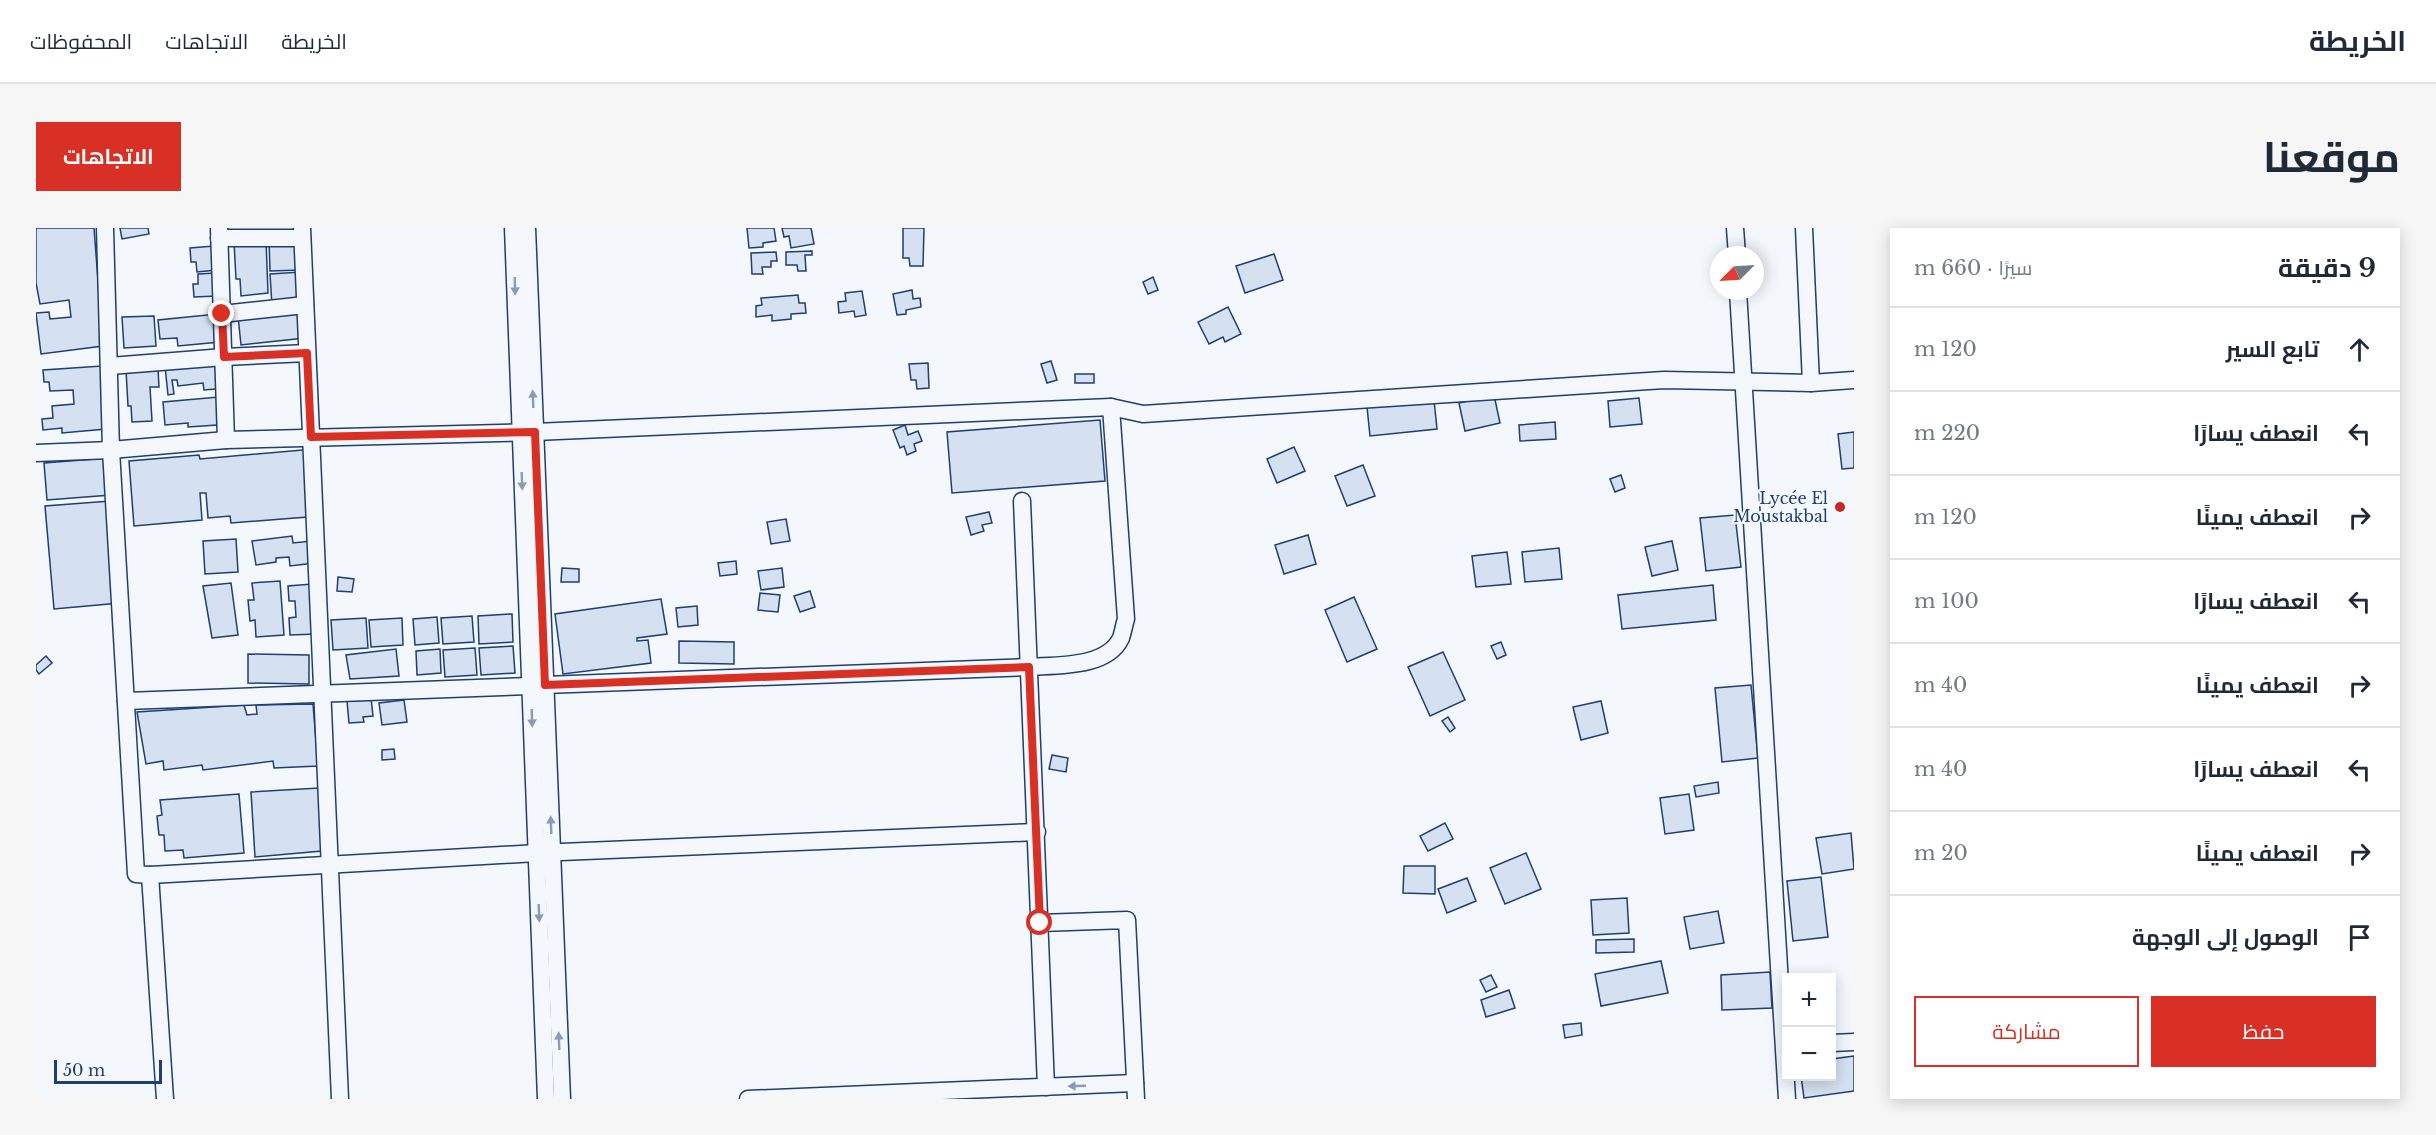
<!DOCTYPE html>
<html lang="ar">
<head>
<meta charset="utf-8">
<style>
  :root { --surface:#fff; --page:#f6f6f7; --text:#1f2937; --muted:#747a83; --line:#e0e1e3; --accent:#d93025 }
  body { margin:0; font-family:"Libre Baskerville",Cairo,serif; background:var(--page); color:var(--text); direction:rtl }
  .controls { position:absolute; right:18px; bottom:18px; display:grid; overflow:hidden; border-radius:0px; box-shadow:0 3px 15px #0003 }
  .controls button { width:54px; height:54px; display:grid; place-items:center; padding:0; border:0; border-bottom:2px solid var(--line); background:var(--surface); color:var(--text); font:30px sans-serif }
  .compass { position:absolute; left:1674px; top:18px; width:54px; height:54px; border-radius:50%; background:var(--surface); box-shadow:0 3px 15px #0003; rotate:246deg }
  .scale { position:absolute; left:18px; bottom:15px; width:108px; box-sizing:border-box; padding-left:6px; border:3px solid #1d3f73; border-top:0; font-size:16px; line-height:21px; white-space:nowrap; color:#1d3f73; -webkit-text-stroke:4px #f4f7fb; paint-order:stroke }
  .stop { position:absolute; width:18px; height:18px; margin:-14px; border:4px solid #d93025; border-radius:50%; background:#fff }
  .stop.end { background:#d93025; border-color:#fff; box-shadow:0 2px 6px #0008 }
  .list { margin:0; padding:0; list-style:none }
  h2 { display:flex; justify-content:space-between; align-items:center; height:78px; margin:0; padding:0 24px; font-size:26px }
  h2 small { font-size:20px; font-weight:400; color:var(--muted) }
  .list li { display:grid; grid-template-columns:39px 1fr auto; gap:18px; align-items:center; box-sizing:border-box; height:84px; padding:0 24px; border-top:2px solid var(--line) }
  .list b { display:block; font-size:22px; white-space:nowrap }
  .list em { font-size:20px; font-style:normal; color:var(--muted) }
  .actions { display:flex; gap:12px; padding:18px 24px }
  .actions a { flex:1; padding:14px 0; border:2px solid var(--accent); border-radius:0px; text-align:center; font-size:21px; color:var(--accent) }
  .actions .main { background:var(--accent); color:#fff }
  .icon { flex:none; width:33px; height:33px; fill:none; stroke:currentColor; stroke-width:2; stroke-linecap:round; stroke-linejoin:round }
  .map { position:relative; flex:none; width:1818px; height:871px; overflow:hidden; direction:ltr; border-radius:0px }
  header { display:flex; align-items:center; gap:36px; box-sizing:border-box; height:84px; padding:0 30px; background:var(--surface); border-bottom:2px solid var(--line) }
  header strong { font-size:28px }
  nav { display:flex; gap:33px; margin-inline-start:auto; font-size:21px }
  .intro { display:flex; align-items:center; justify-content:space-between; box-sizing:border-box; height:144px; padding:0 36px }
  h1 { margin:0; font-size:42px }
  .button { padding:15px 27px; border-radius:0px; background:var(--accent); color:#fff; font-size:21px; font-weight:700 }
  main { display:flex; gap:36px; padding:0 36px }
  aside { flex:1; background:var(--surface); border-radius:0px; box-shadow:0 3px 15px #0003 }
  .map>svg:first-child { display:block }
  .building { fill:#d5e0f0; stroke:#1d3f73; stroke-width:1.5 }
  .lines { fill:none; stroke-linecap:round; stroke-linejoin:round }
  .minor-casing { stroke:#1d3f73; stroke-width:19 }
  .minor { stroke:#f4f7fb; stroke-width:16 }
  .oneway { fill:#889bb7 }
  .route { stroke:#d93025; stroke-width:8 }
  .poi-dot { fill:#c62828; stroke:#f4f7fb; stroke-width:2 }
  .labels { text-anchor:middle; stroke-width:4.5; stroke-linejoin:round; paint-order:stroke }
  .poi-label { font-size:16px; fill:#1d3f73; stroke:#f4f7fb; text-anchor:end }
</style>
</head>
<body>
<header>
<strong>الخريطة</strong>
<nav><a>الخريطة</a><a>الاتجاهات</a><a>المحفوظات</a></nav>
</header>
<div class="intro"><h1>موقعنا</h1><a class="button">الاتجاهات</a></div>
<main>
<aside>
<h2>9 دقيقة<small>سيرًا · 660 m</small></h2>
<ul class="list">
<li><svg class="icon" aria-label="ahead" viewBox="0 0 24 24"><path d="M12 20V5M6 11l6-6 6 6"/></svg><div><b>تابع السير</b></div><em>120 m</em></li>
<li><svg class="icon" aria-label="left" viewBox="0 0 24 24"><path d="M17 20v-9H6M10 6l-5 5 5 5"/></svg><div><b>انعطف يسارًا</b></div><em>220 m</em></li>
<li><svg class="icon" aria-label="right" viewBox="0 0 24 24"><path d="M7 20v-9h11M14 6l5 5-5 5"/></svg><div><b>انعطف يمينًا</b></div><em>120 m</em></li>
<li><svg class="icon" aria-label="left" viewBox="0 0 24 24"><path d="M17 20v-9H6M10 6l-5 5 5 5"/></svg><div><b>انعطف يسارًا</b></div><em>100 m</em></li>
<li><svg class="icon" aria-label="right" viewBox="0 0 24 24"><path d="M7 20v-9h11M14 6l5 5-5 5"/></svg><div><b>انعطف يمينًا</b></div><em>40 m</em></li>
<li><svg class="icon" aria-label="left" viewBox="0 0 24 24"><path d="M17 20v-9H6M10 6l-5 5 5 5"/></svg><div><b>انعطف يسارًا</b></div><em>40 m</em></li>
<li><svg class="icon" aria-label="right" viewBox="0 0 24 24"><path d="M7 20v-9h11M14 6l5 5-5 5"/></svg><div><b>انعطف يمينًا</b></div><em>20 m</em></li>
<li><svg class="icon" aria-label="arrive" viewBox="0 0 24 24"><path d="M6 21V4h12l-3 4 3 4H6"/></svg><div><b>الوصول إلى الوجهة</b></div></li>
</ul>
<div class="actions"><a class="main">حفظ</a><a>مشاركة</a></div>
</aside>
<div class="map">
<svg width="1818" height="871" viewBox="0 0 1818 871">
  <rect width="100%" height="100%" fill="#f4f7fb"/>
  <g class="building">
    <path d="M0 0H58L67 118 5 126 0 85 13 84 14 91 35 89 33 72 4 76 0 55Z"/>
    <path d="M84 0H112L113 6 86 11Z"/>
    <path d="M711 0H738L740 13 727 15V19L713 20Z"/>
    <path d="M746 0H775L778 16 755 20 753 8 748 9Z"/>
    <path d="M867 0H888L887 38H874L873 30H867Z"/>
    <path d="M264 10 265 42 234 43 233 11Z"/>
    <path d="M230 12 232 65 205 68 204 51H200L198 14Z"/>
    <path d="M178 18 181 42 161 44 160 34H155L154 20Z"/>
    <path d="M776 23V27H769L770 43H762L761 37H750V24Z"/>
    <path d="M740 24 741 33H735V39H726L727 46H716L715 25Z"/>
    <path d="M1238 26 1247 52 1209 65 1200 38Z"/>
    <path d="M265 44 267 76 236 78 234 46Z"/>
    <path d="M180 45 181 68 158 69 157 56H162V46Z"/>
    <path d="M1117 49 1122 62 1112 66 1107 54Z"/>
    <path d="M876 62 877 71 884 70 885 79 870 82V86L861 87 857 66Z"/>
    <path d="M826 63 830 87 819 89 818 83 803 85 802 74 810 73 809 65Z"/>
    <path d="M762 67 763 75H769L770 85 755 86V91L736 93V87L720 89V78L726 77 725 70Z"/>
    <path d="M266 79 269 110 205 117 202 88Z"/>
    <path d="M1192 79 1205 106 1189 114 1187 109 1173 116 1162 94Z"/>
    <path d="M181 86 184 114 142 118 141 110 124 111 122 92Z"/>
    <path d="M118 88 120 118 88 120 86 89Z"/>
    <path d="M189 131 191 160 168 162 167 155 142 158 141 152H136L138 166 132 167 129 138Z"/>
    <path d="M1015 133 1021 152 1011 155 1005 136Z"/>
    <path d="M892 135 893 160 881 161 880 152H875L873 136Z"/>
    <path d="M66 138 70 201 26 205V200L7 202 6 191 17 190 16 178 38 176 37 162 14 163 13 154H8L7 142Z"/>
    <path d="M122 141 123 159H114L116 193 96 194 95 178H92L90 142Z"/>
    <rect x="1039" y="146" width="19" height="9"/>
    <path d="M1458 167 1464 195 1429 203 1423 175Z"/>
    <path d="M194 168 196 196 152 199V195L129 197 127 174Z"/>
    <path d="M1603 170 1606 196 1574 199 1572 173Z"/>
    <path d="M1398 172 1401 201 1334 208 1331 179Z"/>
    <path d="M1064 192 1069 253 916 265 911 204Z"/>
    <path d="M1519 194 1520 211 1484 213 1483 197Z"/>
    <path d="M869 197 872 207 882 203 886 213 878 216 880 223 871 227 868 218 864 220 857 202Z"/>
    <path d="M1818 204V240L1806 241 1802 206Z"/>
    <path d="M1258 219 1269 243 1241 255 1231 231Z"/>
    <path d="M278 221 284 288 195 295 194 288 172 290 170 265H164L166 292 98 298 93 233 163 227 164 231Z"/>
    <path d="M72 230 75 267 11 272 8 235Z"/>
    <path d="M1327 237 1339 268 1311 278 1299 248Z"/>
    <path d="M1585 247 1589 260 1579 264 1574 251Z"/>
    <path d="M74 273 84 375 18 381 9 278Z"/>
    <path d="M953 284 956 295 946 297 948 303 935 307 930 289Z"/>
    <path d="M1699 287 1705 339 1670 343 1664 290Z"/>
    <path d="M750 291 754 313 735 316 731 294Z"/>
    <path d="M1272 307 1280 336 1248 346 1239 317Z"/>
    <path d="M256 308 257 315 276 313 278 335 254 338 253 329 240 330V334L220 337 216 313Z"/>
    <path d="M200 311 202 344 169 346 167 313Z"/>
    <path d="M1636 313 1642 342 1616 348 1609 319Z"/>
    <path d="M1523 320 1526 351 1489 354 1486 324Z"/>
    <path d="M1471 324 1475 356 1440 359 1436 328Z"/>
    <path d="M700 333 701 346 684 348 682 335Z"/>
    <path d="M526 340 543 341V354H525Z"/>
    <path d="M746 340 748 359 725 362 722 343Z"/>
    <path d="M302 349 318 351 316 364 301 363Z"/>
    <path d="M244 353 248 407 220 409 219 392 214 393 212 372H218L216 355Z"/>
    <path d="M195 355 202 407 176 410 167 358Z"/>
    <path d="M276 356 280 406 254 407 253 390 260 389 259 373H253L252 358Z"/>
    <path d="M1677 357 1680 392 1586 401 1582 367Z"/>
    <path d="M774 363 779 379 764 384 758 368Z"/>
    <path d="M724 365 744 367 742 384 722 382Z"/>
    <path d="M1318 369 1341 421 1311 434 1289 382Z"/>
    <path d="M625 371 631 406 601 410V413L612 412 615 435 527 446 519 386Z"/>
    <path d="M661 378 662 397 642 399 640 380Z"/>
    <path d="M476 386 477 414 443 416 442 388Z"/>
    <path d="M436 388 438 414 407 416 405 390Z"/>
    <path d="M401 389 403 415 379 417 377 391Z"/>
    <path d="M330 390 332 420 297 422 295 392Z"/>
    <path d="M366 390 367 417 335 419 333 392Z"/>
    <path d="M643 413 698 414V436L643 435Z"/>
    <path d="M1465 414 1470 427 1461 431 1455 418Z"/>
    <path d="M477 418 479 445 445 447 443 420Z"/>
    <path d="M439 420 441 447 409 449 407 422Z"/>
    <path d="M360 421 363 448 314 451 310 427Z"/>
    <path d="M404 421 405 445 381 447 380 423Z"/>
    <path d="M1407 424 1429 472 1394 488 1372 439Z"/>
    <path d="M212 426 273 427V456L212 455Z"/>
    <path d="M10 428 16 435 3 446 0 442V437Z"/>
    <path d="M1715 457 1722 530 1686 534 1679 460Z"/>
    <path d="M335 470 337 488 327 489 328 494 313 495 311 473Z"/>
    <path d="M368 472 371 494 346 497 343 475Z"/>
    <path d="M1565 473 1572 505 1545 512 1537 479Z"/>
    <path d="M277 476 282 538 238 540 237 533 167 542 166 537 128 542 127 533 110 536 101 484 208 477 211 487 221 486 220 477Z"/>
    <path d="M1412 489 1419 500 1414 504 1406 493Z"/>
    <path d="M358 521 359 531 346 532V522Z"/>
    <path d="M1016 527 1032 530 1030 544 1013 541Z"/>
    <path d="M1682 554 1683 565 1660 569 1658 558Z"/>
    <path d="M283 560 286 623 219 629 215 564Z"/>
    <path d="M203 566 208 625 148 630 147 622 129 623 128 607H123L121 588 126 587 124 572Z"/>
    <path d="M1653 566 1658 602 1629 606 1624 570Z"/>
    <path d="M1409 595 1417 611 1392 623 1384 608Z"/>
    <path d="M1815 605 1818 641 1786 646 1780 610Z"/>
    <path d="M1490 625 1505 661 1469 676 1454 640Z"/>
    <path d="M1368 638H1399V666L1367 665Z"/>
    <path d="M1785 649 1792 709 1757 713 1751 653Z"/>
    <path d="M1431 650 1440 673 1411 685 1402 661Z"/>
    <path d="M1591 670 1593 705 1557 707 1555 672Z"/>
    <path d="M1682 683 1688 715 1654 721 1648 689Z"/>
    <path d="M1598 711V724L1560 725V712Z"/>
    <path d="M1625 733 1632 765 1565 778 1559 746Z"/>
    <path d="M1734 744 1736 780 1686 782 1685 747Z"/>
    <path d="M1455 747 1461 759 1450 764 1444 752Z"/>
    <path d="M1473 762 1479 780 1450 789 1445 772Z"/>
    <path d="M1545 795 1546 807 1529 810 1527 797Z"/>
    <path d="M1818 828V863L1768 870 1765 848H1796V831Z"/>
  </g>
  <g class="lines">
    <defs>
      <g id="minor">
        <path d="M69 0 75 222 100 646 114 647 501 625 1001 604"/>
        <path d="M183 0 190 212"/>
        <path d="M266 0 304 871"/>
        <path d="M477 0 510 871"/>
        <path d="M491 0 526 871"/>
        <path d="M1699 0 1701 27"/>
        <path d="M1768 0 1775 155 1818 152"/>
        <path d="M183 10H266"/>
        <path d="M1702 63 1751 871"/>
        <path d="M186 86 269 77"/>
        <path d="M74 138 188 129 271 125"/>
        <path d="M0 225 75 222 190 212 499 204 1075 179 1107 186 1628 152 1775 155"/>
        <path d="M986 273 1010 859"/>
        <path d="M509 457 993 439C1021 437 1071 440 1085 410 1087 404 1088 397 1090 391L1075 179"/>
        <path d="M90 473 494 458"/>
        <path d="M114 647 129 871"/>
        <path d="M1004 695 1091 692 1100 871"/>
        <path d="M1796 815 1818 814"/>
        <path d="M712 871 1099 855"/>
      </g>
    </defs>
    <use href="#minor" class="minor-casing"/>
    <use href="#minor" class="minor"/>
  </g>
  <defs><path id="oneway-solid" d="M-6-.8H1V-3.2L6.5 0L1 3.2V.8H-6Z" transform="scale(1.5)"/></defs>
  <g class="oneway">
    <use href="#oneway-solid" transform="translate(479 58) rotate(88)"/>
    <use href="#oneway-solid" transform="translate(497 171) rotate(-92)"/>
    <use href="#oneway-solid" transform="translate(486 253) rotate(88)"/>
    <use href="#oneway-solid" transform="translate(496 490) rotate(88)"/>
    <use href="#oneway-solid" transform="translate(515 597) rotate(-92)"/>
    <use href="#oneway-solid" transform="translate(503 685) rotate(88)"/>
    <use href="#oneway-solid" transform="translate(523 813) rotate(-92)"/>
    <use href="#oneway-solid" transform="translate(1041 858) rotate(178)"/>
  </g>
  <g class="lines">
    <path class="route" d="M186 86 188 129 271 125 275 209 499 204 509 457 993 439 1004 695"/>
  </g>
  <circle class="poi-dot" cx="1804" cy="279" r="6"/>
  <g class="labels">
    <g class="poi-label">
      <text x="1792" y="276">Lycée El<tspan x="1792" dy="18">Moustakbal</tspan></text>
    </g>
  </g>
</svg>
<div class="controls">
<button>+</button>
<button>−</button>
</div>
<svg class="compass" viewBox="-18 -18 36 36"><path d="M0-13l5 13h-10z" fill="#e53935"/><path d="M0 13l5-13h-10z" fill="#747a83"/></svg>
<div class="scale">50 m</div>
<div class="stop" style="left:1004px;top:695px"></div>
<div class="stop end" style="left:186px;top:86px"></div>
</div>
</main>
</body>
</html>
